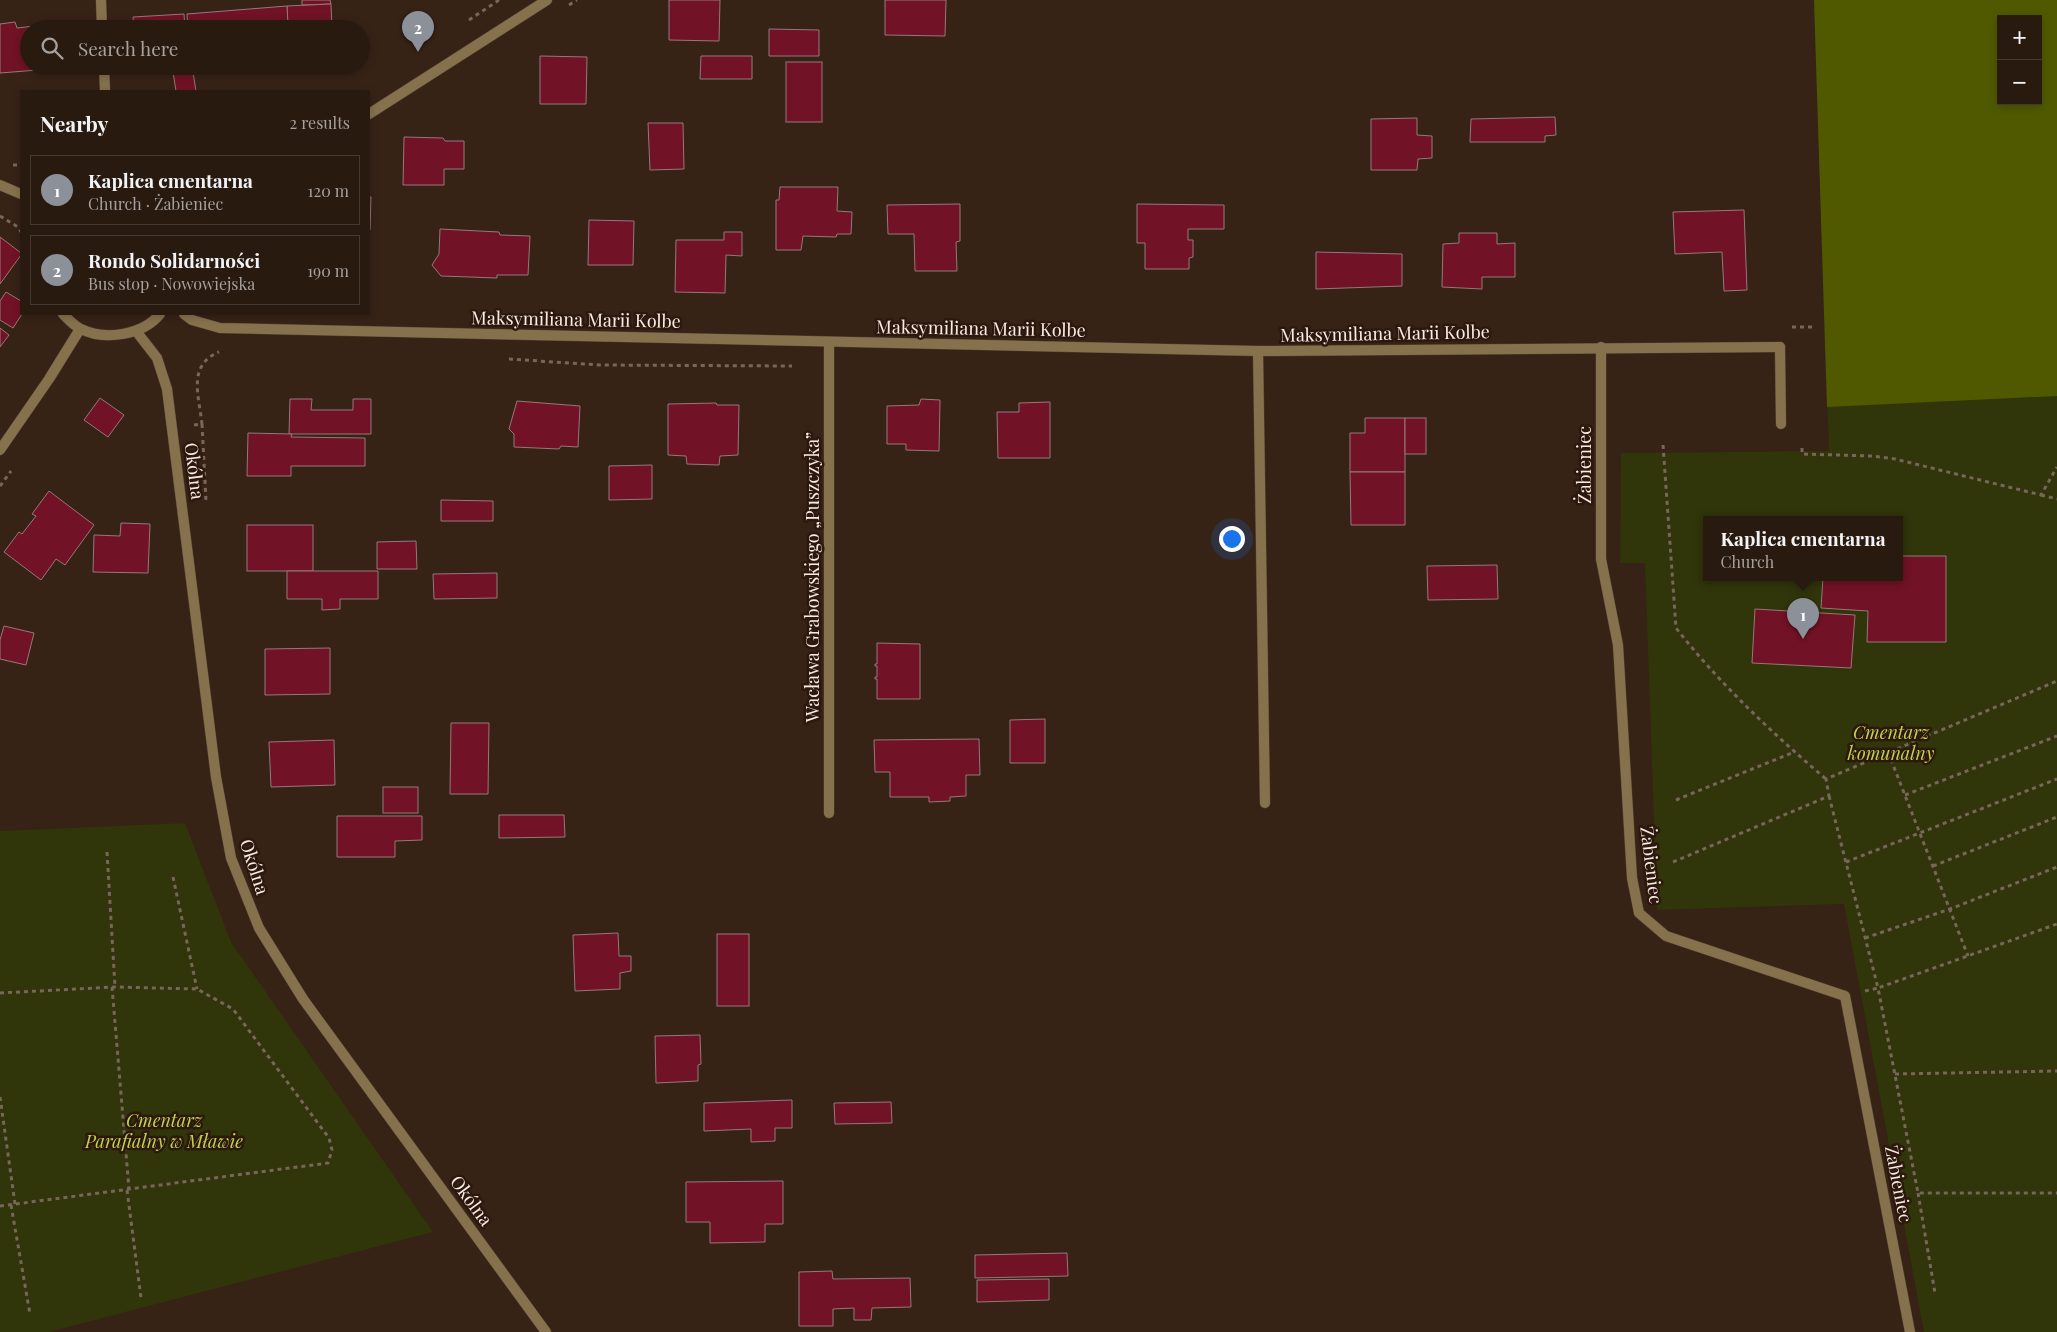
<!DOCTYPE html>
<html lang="en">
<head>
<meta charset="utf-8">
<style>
  :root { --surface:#291a10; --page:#35271e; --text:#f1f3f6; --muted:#a5a19f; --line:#453830; --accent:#8c9099 }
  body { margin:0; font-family:"Playfair Display",serif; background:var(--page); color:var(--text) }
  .controls { position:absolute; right:15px; top:15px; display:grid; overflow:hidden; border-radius:0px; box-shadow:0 2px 8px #0003 }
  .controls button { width:45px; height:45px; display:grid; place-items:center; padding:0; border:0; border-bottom:1px solid var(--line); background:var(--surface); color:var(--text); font:25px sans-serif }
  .you { position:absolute; left:1231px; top:538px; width:18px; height:18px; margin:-12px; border:4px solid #fff; border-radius:50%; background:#1a73e8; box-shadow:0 0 0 8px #1a73e833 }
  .badge { display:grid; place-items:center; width:32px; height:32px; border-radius:50%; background:var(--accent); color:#fff; font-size:16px; font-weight:700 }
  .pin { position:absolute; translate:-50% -41px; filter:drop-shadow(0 1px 2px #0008) }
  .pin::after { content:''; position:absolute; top:26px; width:18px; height:15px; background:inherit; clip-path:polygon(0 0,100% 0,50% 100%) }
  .popup { position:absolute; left:1703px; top:516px; width:200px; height:65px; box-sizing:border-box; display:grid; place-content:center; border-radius:0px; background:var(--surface); filter:drop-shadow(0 1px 4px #0005); font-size:16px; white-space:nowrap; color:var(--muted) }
  .popup b { font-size:19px; color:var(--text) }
  .popup::after { content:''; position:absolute; left:50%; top:100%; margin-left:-10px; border:10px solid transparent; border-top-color:var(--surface) }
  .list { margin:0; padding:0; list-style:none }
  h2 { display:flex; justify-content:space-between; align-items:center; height:65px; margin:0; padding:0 20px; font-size:21px }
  h2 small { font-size:16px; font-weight:400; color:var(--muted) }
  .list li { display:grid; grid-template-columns:32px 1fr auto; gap:15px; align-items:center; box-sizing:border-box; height:70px; margin:0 10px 10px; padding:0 10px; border:1px solid var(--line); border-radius:0px }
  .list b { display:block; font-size:19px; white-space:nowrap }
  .list p { margin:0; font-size:16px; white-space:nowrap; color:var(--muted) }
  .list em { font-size:16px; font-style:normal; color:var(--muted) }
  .icon { flex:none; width:28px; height:28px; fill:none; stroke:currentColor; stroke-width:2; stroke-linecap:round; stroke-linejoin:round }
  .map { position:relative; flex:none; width:2057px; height:1332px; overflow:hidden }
  .search { position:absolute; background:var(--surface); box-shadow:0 2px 8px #0003; left:20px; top:20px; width:350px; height:55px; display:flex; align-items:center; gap:12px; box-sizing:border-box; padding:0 18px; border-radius:28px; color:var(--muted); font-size:19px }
  .panel { position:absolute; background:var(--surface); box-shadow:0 2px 8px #0003; left:20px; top:90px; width:350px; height:225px; border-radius:0px }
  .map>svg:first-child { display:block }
  .green { fill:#30350a; fill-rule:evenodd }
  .forest { fill:#505900; fill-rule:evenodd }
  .building { fill:#711226; stroke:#967879 }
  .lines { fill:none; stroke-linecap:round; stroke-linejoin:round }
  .lane-casing { stroke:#523e33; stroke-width:11 }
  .street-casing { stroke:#523e33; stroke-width:11 }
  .path { stroke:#79665b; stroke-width:3; stroke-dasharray:4 4; stroke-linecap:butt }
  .lane { stroke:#85724d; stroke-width:10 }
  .street { stroke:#85724d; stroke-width:10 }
  .labels { text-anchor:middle; stroke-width:5; stroke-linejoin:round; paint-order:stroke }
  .street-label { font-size:18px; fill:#f9ebe3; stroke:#2c180d }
  .park-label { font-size:18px; font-style:italic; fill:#c1d34c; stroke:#2c180d }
</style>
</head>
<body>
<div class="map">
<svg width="2057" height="1332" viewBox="0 0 2057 1332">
  <rect width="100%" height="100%" fill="#372216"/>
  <g class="green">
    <path d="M1814 0H2057V1332H1924L1844 904 1657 910 1645 563H1620L1621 453 1829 451ZM2001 19H2038V101H2001ZM1707 520H1899V578H1707Z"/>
    <path d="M185 823 231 942 433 1232 49 1332H0V831Z"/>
  </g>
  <path class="forest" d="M1814 0H2057V396L1827 407ZM2001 19H2038V101H2001Z"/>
  <g class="building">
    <path d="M302 0H330L331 4 302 5Z"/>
    <path d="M669 0H720L719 41 669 40Z"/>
    <path d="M885 0H946L945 36 885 35Z"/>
    <path d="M331 4 332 29H288L287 6Z"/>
    <path d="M287 6 288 25 274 29H188L187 14Z"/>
    <path d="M184 14 185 29H134L133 17Z"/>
    <path d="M15 22 17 28 34 26 35 29H29V66H38V70L0 73V24Z"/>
    <path d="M769 29 819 30V56H769Z"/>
    <path d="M540 56 587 57 586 104H540Z"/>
    <path d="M701 56H752V79H700Z"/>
    <rect x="786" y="62" width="36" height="60"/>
    <path d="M172 66H192L196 91H176Z"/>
    <path d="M1555 117 1556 135 1545 136V142H1470L1471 119Z"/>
    <path d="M1417 118V135L1432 136V158L1418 159 1417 170H1371V119Z"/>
    <path d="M648 123H683L684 169 650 170Z"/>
    <path d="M404 137 443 138 445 141H464V169H444V185H403Z"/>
    <path d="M780 187H838L837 211 852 212 851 234H837L836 237 803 236 801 250H776V200H779Z"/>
    <path d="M369 197H371L370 230H369Z"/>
    <path d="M960 204V241L956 242 957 271H915L914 234H888L887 205Z"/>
    <path d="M1137 204 1224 205V229H1188V240H1193V257L1189 258V269H1145V243H1137Z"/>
    <path d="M1744 210 1747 290 1724 291 1722 252 1675 254 1673 212Z"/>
    <path d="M589 220 634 221 633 265H588Z"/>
    <path d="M440 229 499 232 500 235 530 236 528 275H497V278L441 276 432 265 439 254Z"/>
    <path d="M724 232H742V256L726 255 725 293 675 292 676 240H724Z"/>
    <path d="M1459 233H1497V244L1515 243V277H1482V289L1442 287 1443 244 1459 243Z"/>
    <path d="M0 237 21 253V255L0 284Z"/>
    <path d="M1316 252 1402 254V286L1316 289Z"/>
    <path d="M6 292 21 301 22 314 13 328 0 320V301Z"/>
    <path d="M0 328 9 335 0 347Z"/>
    <path d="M100 398 124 415 108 437 84 420Z"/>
    <path d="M290 399H312L311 410H353V399H371V434H289Z"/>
    <path d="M921 399 940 400 939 451 906 450V444H887V406L919 405Z"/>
    <path d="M517 401 580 406 578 447 561 446 559 449 514 447V434L509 429Z"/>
    <path d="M1050 402V458H998L997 412H1019V403Z"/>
    <path d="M716 403 717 405H739L738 455 720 456 719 465 687 464 686 456 668 455V404Z"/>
    <path d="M1365 418H1405V472H1350V433H1365Z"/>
    <rect x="1405" y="418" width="21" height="36"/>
    <path d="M248 433 292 434 291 437 365 438V466H291V476H247Z"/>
    <path d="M652 465V499L609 500V466Z"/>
    <path d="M1350 472H1405V525H1351Z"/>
    <path d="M49 491 94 525 65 565 56 559 41 580 4 552 19 532 22 534 36 516 32 514Z"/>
    <path d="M441 500 493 501V521H441Z"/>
    <path d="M121 523 150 524 148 573 93 572 94 535 120 536Z"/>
    <rect x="247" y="525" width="66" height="46"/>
    <path d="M416 541 417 569H377V542Z"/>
    <path d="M1899 556H1946V642H1867L1868 611 1821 608 1823 578H1899Z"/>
    <path d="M1497 565 1498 599 1428 600 1427 566Z"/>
    <path d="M287 571H378V599H340V609L322 610V599H287Z"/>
    <path d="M497 573V598L434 599 433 574Z"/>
    <path d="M1755 609 1855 615 1851 668 1752 663Z"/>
    <path d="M4 626 34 633 26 665 0 659V640Z"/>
    <path d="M877 643 920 644V699H877V679H875V677H877V666H875V664H877Z"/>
    <path d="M330 648V694L265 695V649Z"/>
    <path d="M1045 719V763H1010V720Z"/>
    <path d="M451 723H489L488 794H450Z"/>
    <path d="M979 739 980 775H966V796L950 797V801L929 802V797H890V772H875L874 740Z"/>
    <path d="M334 740 335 785 271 787 269 742Z"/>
    <rect x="383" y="787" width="35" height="26"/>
    <path d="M499 815H564L565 837 499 838Z"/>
    <path d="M337 816H422V840L395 841V857H337Z"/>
    <path d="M618 933 619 956H631V971L620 973V989L575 991 573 935Z"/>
    <rect x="717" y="934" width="32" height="72"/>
    <path d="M700 1035 701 1064 698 1065V1081L656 1083 655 1036Z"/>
    <path d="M792 1100V1128H775V1141L751 1142V1129L704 1131V1103Z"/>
    <path d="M891 1102 892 1123 835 1124 834 1103Z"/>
    <path d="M783 1181V1224H765V1242L710 1243V1222H686V1182Z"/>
    <path d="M1067 1253 1068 1276 975 1278V1255Z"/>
    <path d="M832 1271 833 1279 910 1278 911 1307 872 1308 871 1320H854V1308L833 1309V1326H799V1272Z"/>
    <path d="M1049 1279V1300L977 1302V1280Z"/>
  </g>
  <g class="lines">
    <defs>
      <path id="lane" d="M1780 347 1781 424"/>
      <g id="street">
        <path d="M101 0 102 29"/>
        <path d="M104 66 105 91"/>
        <path d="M369 114 547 0"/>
        <path d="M0 185 21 194"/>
        <path d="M63 314C68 319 74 326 81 329 105 341 143 335 160 314"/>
        <path d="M184 314 192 320 220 328 1258 351 1780 347"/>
        <path d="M136 331 157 358 167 389 216 777 231 858 259 928 303 999 546 1332"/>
        <path d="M1601 347V559L1618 645 1632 878 1639 913 1666 936 1845 996 1910 1332"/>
        <path d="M1258 351 1265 803"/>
        <path d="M0 450 49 379 80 329"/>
        <path d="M829 813V342"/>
      </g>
    </defs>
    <use href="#lane" class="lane-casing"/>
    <use href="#street" class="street-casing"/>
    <g class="path">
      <path d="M569 5 577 0"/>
      <path d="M469 20 499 0"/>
      <path d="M13 165H21"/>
      <path d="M0 216 18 227 21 232"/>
      <path d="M1792 327H1812"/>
      <path d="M509 359 599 365 792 366"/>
      <path d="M202 424 206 501"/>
      <path d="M194 425 202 424C199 396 187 365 219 352"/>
      <path d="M1663 445 1676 628C1719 683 1772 733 1826 779"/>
      <path d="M1802 448V454L1872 456 1895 459 2041 495 2057 467"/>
      <path d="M0 486 11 471"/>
      <path d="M2041 495 2057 499"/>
      <path d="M1888 752 1968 956"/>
      <path d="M1905 795 2057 736"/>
      <path d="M1829 796 1878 988 2057 924"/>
      <path d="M1676 800 1794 752"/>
      <path d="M107 852 115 987"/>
      <path d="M1673 862 1829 796 1826 779 2057 681"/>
      <path d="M1846 862 2057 779"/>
      <path d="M1933 866 2057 817"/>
      <path d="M173 877 197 989"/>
      <path d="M1865 938 1950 909 2057 867"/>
      <path d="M112 987 129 1189"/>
      <path d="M1865 991 1878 988 1918 1193H2057"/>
      <path d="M0 993 115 987 197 989 233 1009 329 1138 332 1150 328 1163 0 1206"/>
      <path d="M1895 1074 2057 1071"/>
      <path d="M0 1097 15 1204"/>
      <path d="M127 1190 141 1298"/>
      <path d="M1918 1193 1935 1293"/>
      <path d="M11 1205 30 1314"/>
    </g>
    <use href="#lane" class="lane"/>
    <use href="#street" class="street"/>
  </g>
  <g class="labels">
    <g class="street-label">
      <text transform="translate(576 320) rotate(1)" y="6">Maksymiliana Marii Kolbe</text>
      <text transform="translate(981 329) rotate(1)" y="6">Maksymiliana Marii Kolbe</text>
      <text transform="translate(1385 334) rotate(-1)" y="6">Maksymiliana Marii Kolbe</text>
      <text transform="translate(1585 465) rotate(-90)" y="6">Żabieniec</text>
      <text transform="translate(194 471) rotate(83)" y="6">Okólna</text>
      <text transform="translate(813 577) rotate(-90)" y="6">Wacława Grabowskiego „Puszczyka”</text>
      <text transform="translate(1651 865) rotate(83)" y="6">Żabieniec</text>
      <text transform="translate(254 867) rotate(72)" y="6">Okólna</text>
      <text transform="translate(1898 1184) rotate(79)" y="6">Żabieniec</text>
      <text transform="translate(471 1201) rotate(54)" y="6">Okólna</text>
    </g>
    <g class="park-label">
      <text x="1891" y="739">Cmentarz<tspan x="1891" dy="21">komunalny</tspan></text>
      <text x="164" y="1127">Cmentarz<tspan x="164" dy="21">Parafialny w Mławie</tspan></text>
    </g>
  </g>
</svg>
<div class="controls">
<button>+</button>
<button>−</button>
</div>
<div class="you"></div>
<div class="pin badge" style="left:1803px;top:639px">1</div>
<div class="popup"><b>Kaplica cmentarna</b>Church</div>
<div class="pin badge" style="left:418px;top:52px">2</div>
<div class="search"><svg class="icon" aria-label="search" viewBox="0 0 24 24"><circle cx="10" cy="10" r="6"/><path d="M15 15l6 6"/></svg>Search here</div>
<section class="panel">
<h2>Nearby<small>2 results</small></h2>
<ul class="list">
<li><span class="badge">1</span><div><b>Kaplica cmentarna</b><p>Church · Żabieniec</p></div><em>120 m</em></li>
<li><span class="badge">2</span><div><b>Rondo Solidarności</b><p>Bus stop · Nowowiejska</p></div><em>190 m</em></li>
</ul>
</section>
</div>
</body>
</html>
